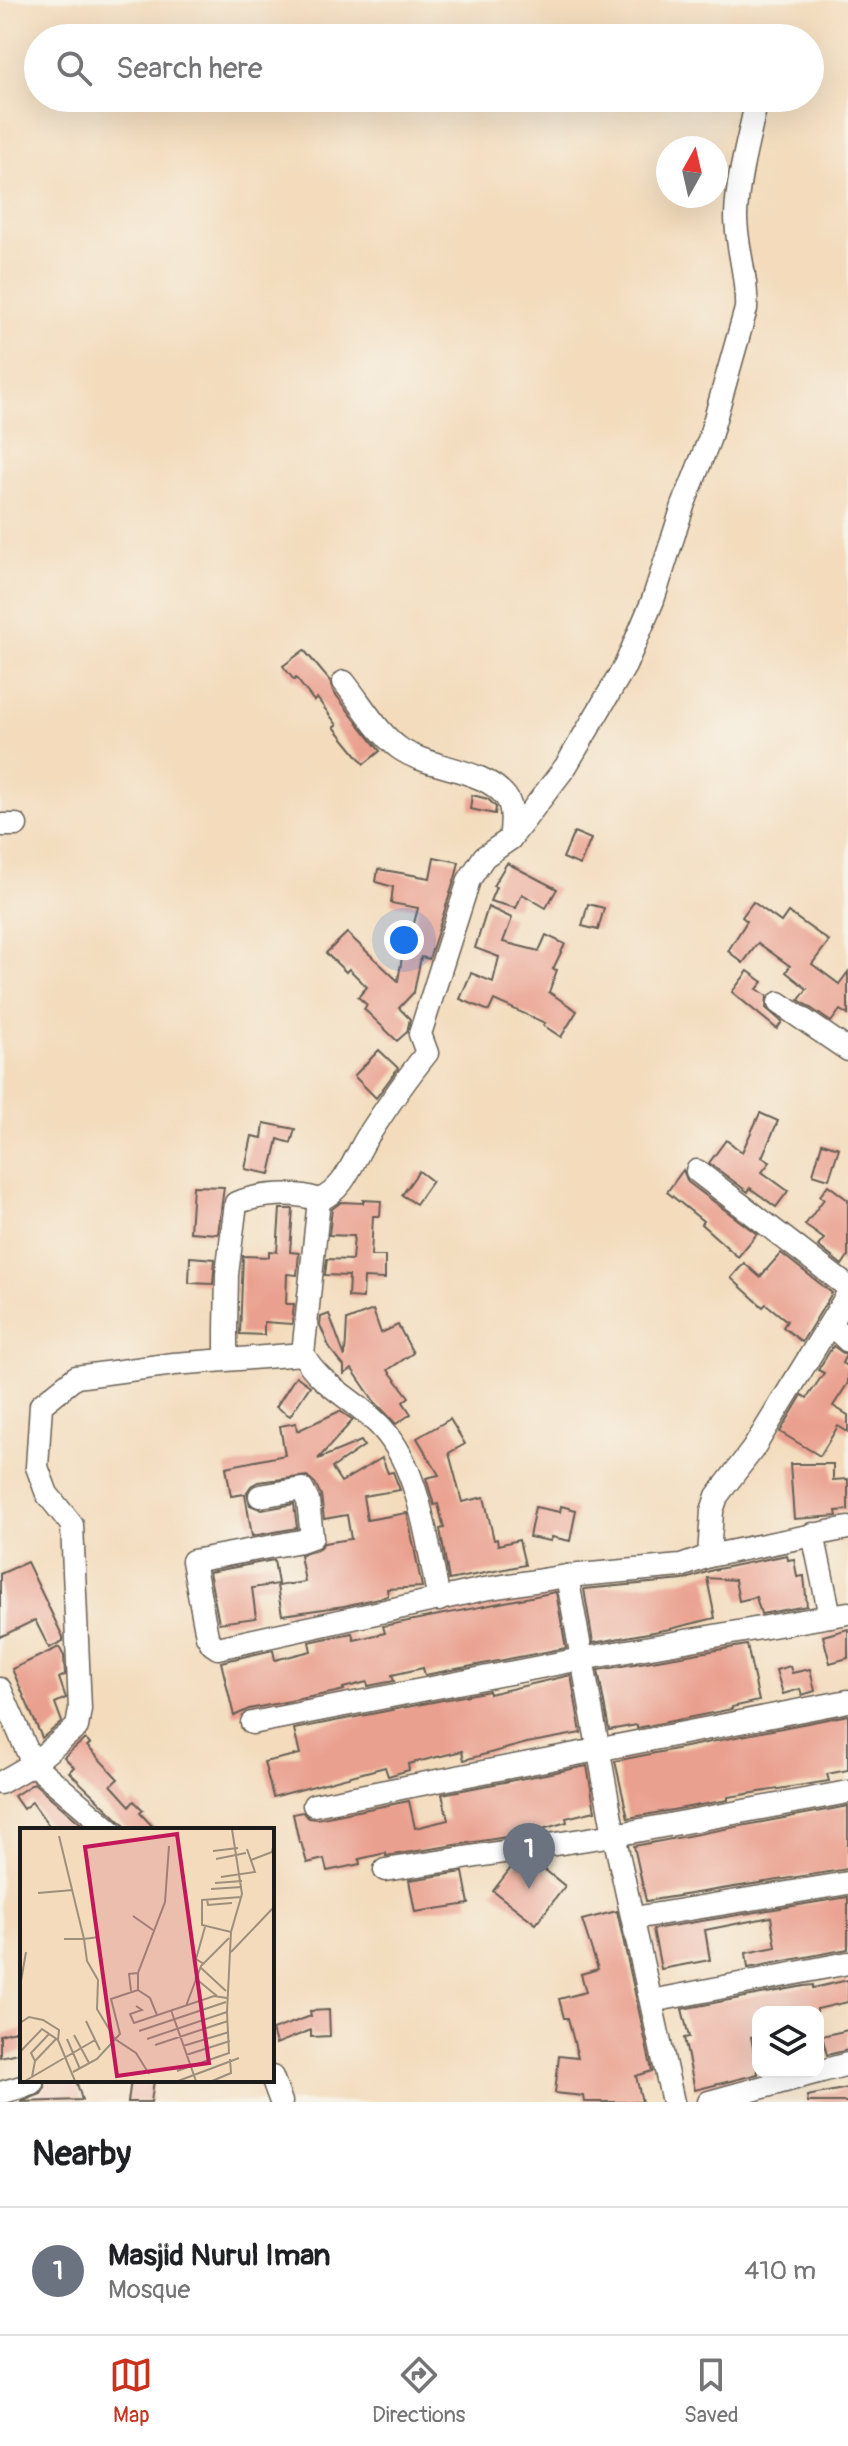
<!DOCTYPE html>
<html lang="en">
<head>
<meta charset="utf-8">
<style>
  :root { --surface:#fff; --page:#f6f6f6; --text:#202124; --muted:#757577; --line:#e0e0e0; --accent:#c8321e }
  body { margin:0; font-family:Pangolin,sans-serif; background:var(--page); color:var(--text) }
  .controls { position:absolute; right:24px; bottom:24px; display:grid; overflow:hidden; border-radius:16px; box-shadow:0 8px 32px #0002 }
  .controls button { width:72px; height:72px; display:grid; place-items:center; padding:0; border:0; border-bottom:2px solid var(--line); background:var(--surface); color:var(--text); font:40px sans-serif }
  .compass { position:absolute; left:656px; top:136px; width:72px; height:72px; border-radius:50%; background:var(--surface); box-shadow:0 8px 32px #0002; rotate:8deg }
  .you { position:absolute; left:404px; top:940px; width:28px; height:28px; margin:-20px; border:6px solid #fff; border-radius:50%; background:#1a73e8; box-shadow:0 0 0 12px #1a73e833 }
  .badge { display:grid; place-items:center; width:52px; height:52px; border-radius:50%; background:var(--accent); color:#fff; font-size:26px; font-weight:700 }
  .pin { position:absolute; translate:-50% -66px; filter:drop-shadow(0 2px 4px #0008) }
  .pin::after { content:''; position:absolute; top:42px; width:28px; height:24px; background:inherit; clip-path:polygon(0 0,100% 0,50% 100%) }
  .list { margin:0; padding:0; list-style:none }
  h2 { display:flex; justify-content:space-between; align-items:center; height:104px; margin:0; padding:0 32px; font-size:34px }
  h2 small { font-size:26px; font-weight:400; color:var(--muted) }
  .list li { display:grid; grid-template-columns:52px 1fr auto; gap:24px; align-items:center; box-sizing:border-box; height:128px; padding:0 32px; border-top:2px solid var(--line) }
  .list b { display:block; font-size:30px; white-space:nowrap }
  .list p { margin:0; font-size:26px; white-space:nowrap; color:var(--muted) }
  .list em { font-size:26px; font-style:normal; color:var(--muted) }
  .icon { flex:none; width:44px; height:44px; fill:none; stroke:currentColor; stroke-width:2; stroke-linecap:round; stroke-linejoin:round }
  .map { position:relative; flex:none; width:848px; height:2102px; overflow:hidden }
  .search { position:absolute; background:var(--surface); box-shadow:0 8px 32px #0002; left:24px; right:24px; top:24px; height:88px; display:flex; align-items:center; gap:20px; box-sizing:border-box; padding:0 28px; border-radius:44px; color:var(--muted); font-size:30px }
  .sheet { height:232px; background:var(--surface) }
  nav { display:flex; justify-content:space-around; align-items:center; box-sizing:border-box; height:112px; border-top:2px solid var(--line); background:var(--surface); font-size:22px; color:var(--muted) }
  nav a { display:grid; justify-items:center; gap:4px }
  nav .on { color:var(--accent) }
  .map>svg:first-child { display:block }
  .building { fill:#eaa08f }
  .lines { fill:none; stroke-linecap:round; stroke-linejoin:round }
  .minor-casing { stroke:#675f54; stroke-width:25 }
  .minor { stroke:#fff; stroke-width:22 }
  .inset-road { fill:none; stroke:#9d8f7c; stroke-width:2 }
  .view { fill:#c2185b; fill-opacity:0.15; stroke:#c2185b; stroke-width:4 }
  .inset-edge { fill:none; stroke:#1c1c1c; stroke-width:4 }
</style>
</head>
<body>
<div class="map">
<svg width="848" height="2102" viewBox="0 0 848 2102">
  <rect width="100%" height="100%" fill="#f7f3e8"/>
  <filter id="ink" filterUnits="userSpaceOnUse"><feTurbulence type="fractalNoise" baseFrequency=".0125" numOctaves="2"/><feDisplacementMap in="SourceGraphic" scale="16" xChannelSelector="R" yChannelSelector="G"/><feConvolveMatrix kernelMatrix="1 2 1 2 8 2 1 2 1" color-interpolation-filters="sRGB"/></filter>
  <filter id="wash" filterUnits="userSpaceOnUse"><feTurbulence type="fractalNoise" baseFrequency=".006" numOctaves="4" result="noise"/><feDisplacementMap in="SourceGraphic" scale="32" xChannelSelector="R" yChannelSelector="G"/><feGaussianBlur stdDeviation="1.8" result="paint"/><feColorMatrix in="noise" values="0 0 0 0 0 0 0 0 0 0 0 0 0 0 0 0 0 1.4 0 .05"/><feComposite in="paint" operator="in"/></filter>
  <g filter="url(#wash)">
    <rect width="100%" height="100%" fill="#f3dbbc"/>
    <g id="blocks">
      <g class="building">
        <path d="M304 650 330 681 333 691 359 725 380 751 364 764 334 727 337 725 317 698 314 701 296 678 294 680 283 666Z"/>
        <path d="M472 795 488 799 496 807 495 814 470 809Z"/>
        <path d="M574 832 591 839 580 865 563 858Z"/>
        <path d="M434 857 459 862 456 875 429 959 421 957 414 992 399 1008 410 1019 407 1032 397 1041 364 1009 367 1005 358 997 367 987 349 969 346 972 326 953 347 933 398 981 402 957H405L418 908 391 903 393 887 376 882 378 869 430 878Z"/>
        <path d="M507 863 557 889 546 908 522 894 516 908 490 901 496 887 493 886Z"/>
        <path d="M753 902 781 922 788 912 829 941 812 964 839 984 848 972V1015L840 1010 831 1022 799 1000 807 989 786 972 790 966 758 943 743 963 728 951 747 921 742 917Z"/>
        <path d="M588 904 604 908 598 930 582 926Z"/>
        <path d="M488 907 512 918 503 942 539 951 546 935 565 944 553 969 557 970 549 992 577 1011 561 1037 543 1025 545 1023 494 1000 489 1011 460 999 471 973 493 982 499 957 475 948Z"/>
        <path d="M748 971 763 982 757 989 767 996 766 1008 782 1022 777 1029 732 992Z"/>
        <path d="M379 1050 398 1068 376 1098 354 1076Z"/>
        <path d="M760 1113 778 1121 762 1157 770 1162 762 1172 788 1191 776 1207 750 1188 748 1192 709 1163 726 1140 742 1152Z"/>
        <path d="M264 1123 295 1129 291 1143 278 1139 270 1174 245 1169 252 1136 262 1138Z"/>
        <path d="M822 1143 839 1148 829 1179 813 1174Z"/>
        <path d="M683 1170 688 1182 757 1234 738 1257 701 1224 703 1221 667 1192Z"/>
        <path d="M419 1171 432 1181 416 1204 402 1195Z"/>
        <path d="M828 1185 848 1200V1256L842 1265 818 1246 824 1239 805 1225 824 1199 820 1196Z"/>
        <path d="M193 1186 224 1187 218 1234 190 1232Z"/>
        <path d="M363 1200 381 1201 380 1216H373L371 1256H385V1279L364 1278 363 1298 348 1297 349 1276 325 1275 327 1259 352 1260 354 1236 329 1235 332 1209 341 1202 363 1203Z"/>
        <path d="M280 1209H293L290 1252 299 1253 297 1275 287 1274 286 1304H294L292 1324 264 1322V1335L240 1334 243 1256 269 1257V1251L277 1252Z"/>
        <path d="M781 1253 832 1293 802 1342 783 1327 787 1321 766 1304 763 1307 731 1278 744 1263 760 1277Z"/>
        <path d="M190 1257 215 1259 213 1284 189 1283Z"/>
        <path d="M373 1310 381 1333 398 1325 413 1353 388 1370 409 1397 403 1402 411 1414 396 1424 374 1401 352 1369 344 1374V1366L330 1349 320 1325 321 1317 329 1314 345 1357 347 1320Z"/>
        <path d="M833 1346 846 1355 842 1363 848 1367V1383L833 1406 848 1415V1432L838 1426 820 1456 780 1432 802 1395 807 1398 824 1373 818 1370Z"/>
        <path d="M296 1376 310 1386 290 1416 276 1407Z"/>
        <path d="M340 1411 353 1420 318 1459 361 1441 364 1446 332 1468 341 1482 382 1458 388 1473 393 1472 400 1490 363 1496 367 1520 407 1513 422 1587 387 1589 388 1596 344 1606 282 1615 277 1586 305 1582 300 1555 317 1550 324 1543 351 1539 347 1515 324 1519 321 1495 315 1483 307 1476 258 1482 251 1486 247 1492 250 1505 262 1510 294 1504 297 1528 252 1536 245 1494 231 1496 226 1467 285 1455 280 1426 296 1423 297 1431Z"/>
        <path d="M450 1419 465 1444 449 1453 462 1502 484 1497 494 1540 497 1539 498 1545 519 1540 525 1565 449 1580 440 1529 444 1528 438 1504 434 1505 426 1478 439 1475 417 1438Z"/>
        <path d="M790 1464H833V1480L848 1479V1510L836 1511 837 1516 794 1519Z"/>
        <path d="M561 1506 576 1510 570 1541 552 1537 551 1541 529 1537 535 1507 560 1512Z"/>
        <path d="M787 1555 788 1560 794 1559 797 1577 804 1576 807 1606 761 1614 756 1597 739 1601 735 1580 707 1578 715 1618 670 1629 593 1643 584 1589 683 1580 713 1570Z"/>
        <path d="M274 1560 278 1584 252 1588 256 1618 219 1623 209 1572Z"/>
        <path d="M27 1562 63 1637V1641L49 1648 35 1620 0 1637V1574Z"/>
        <path d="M556 1592 566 1648 425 1675 423 1668 392 1675 394 1681 368 1686 367 1682 343 1688 344 1690 336 1692 249 1709 234 1716 221 1662 273 1650 275 1660 311 1651 309 1642 352 1633 354 1640 385 1633 383 1626Z"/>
        <path d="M848 1629V1658L830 1663 823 1636Z"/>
        <path d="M747 1645 759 1701 732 1707V1709L637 1728V1725L609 1730 598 1670Z"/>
        <path d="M59 1647 64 1656 65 1675 59 1678 66 1698 55 1703 62 1722 42 1738 12 1669Z"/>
        <path d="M790 1666 792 1673 810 1669 815 1691 802 1695 800 1689 783 1694 776 1670Z"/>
        <path d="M571 1675 581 1733 527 1743 464 1760 462 1751 408 1764 409 1770 388 1776 385 1767 273 1797 264 1762 300 1754 294 1729 489 1691V1694Z"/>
        <path d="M848 1715V1770L827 1774 829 1781 728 1797V1800L628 1818 615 1761Z"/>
        <path d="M85 1739 90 1744 87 1746 118 1779 111 1785 130 1806 134 1801 143 1810 140 1813 156 1830H129L69 1772 74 1767 64 1757Z"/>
        <path d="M587 1766 595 1811 566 1818 567 1822 525 1834 386 1856V1853L359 1859 360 1864 327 1871 324 1859 307 1863 301 1842H299L293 1814 302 1812 309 1818 317 1819 409 1801 415 1828 448 1820 442 1794Z"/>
        <path d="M34 1783 88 1830H52L32 1802 23 1809 14 1796Z"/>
        <path d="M848 1806V1869L646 1901 634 1846Z"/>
        <path d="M534 1861 565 1886 536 1924 493 1891 514 1864Z"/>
        <path d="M463 1872 469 1904 415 1912 409 1880Z"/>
        <path d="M848 1897V1949L748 1968 746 1953 776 1947 771 1917 705 1930 710 1960 661 1969 653 1929Z"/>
        <path d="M617 1911 652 2071 636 2076 642 2102H584L583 2096 555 2093 559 2056 578 2058 568 2018H564L559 1999 586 1992 581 1974 598 1969 582 1920Z"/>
        <path d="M848 1980V2002L817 2009V2012H794L793 2007 773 2012H758V2035L751 2037 758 2074 695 2090 684 2038 689 2037 682 2009 804 1986 813 1985V1988Z"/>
        <path d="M329 2010 330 2036 311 2037V2030L276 2044 272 2030 311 2016 310 2011Z"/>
        <path d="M22 2029V2052L0 2057V2035Z"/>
        <path d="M848 2030V2050L827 2055 822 2036Z"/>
        <path d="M45 2080H76L82 2100 20 2102 41 2094 45 2088Z"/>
        <path d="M131 2080H154L151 2102H128Z"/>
        <path d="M848 2088V2102H808L807 2096Z"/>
      </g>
    </g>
  </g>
  <g filter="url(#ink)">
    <use href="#blocks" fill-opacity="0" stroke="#675f54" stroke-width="2"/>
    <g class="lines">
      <defs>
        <g id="minor">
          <path d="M344 682C361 703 377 732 399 748 428 769 484 768 506 797 514 808 512 826 510 839"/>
          <path d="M0 825H16"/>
          <path d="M779 1003 848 1050"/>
          <path d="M697 1171 848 1287"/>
          <path d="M830 1324 848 1341"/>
          <path d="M303 1354C320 1386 358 1401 382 1428 420 1469 428 1547 439 1600"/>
          <path d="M232 1359 226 1350V1330L227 1274 236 1203C260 1194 295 1191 319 1200"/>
          <path d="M260 1496 302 1489 308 1501 312 1537 301 1541 193 1561 207 1636 212 1644 218 1648 484 1589 567 1576 681 1566 709 1556 848 1528"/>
          <path d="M813 1534 830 1616"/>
          <path d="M709 1556 712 1511 717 1496 753 1449 848 1294"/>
          <path d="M567 1576 614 1835 673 2102"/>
          <path d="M0 1689 33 1764 110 1830"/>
          <path d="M252 1723 581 1659 848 1613"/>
          <path d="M0 1783 33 1764 77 1727 80 1709 72 1525 47 1494 37 1467 41 1405 76 1377 174 1364 303 1354 319 1200C346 1189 353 1159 368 1136 386 1108 406 1079 427 1053L420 1034 469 880 484 857 510 839 566 766 625 666 653 600 683 506 709 440 746 309C748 277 736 247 736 216 737 177 750 136 757 98"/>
          <path d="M314 1805 848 1701"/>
          <path d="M385 1870 614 1835 848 1792"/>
          <path d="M634 1918 848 1883"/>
          <path d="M652 2001 848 1963"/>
          <path d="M818 2072 848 2064"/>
          <path d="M272 2077 281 2102"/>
          <path d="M0 2093 32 2084"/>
          <path d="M709 2102 818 2072"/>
        </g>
      </defs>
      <use href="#minor" class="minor-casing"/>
      <use href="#minor" class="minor"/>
    </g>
  </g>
  <g transform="translate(20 1828)">
    <rect width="254" height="254" fill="#f3dbbc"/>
    <path class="inset-road" d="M39 8 64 111 79 109M193 23 218 20M196 31 226 25M231 32 252 24 254 15M201 49 235 44 227 21M195 55 222 53M191 61 222 59M18 65 53 62M187 71 188 77 212 75M113 88 133 102M211 104 182 97V72L221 69M44 111H64L67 133 78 152 77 181 95 211 116 225 129 246M211 124 254 79M184 136 176 131 185 99M180 139 206 163M175 150 197 168M0 159 6 124M118 162 130 170 137 187M111 163 109 146 118 145M116 178 122 182 110 186 114 195 194 168 207 170M166 178 181 138 209 110M151 182 176 253M66 193 80 222M0 195 9 189 23 192 39 202 38 212M119 203 206 174M54 207 69 235M47 211 60 241M127 211 207 184 211 104 222 66 212 1M135 217 208 193M163 218 209 204M0 224 22 201 38 212 55 253M166 227 210 213M15 233 11 225 29 206M157 243 209 225 207 184M53 244 77 231 100 206 91 171 118 162V145L145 74 149 18M12 249 15 233 36 211M5 253 75 212M158 253 219 230M192 253 211 245 210 231"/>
    <path class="view" d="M157 6 189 235 97 248 65 19Z"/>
    <rect width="254" height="254" class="inset-edge"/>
  </g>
</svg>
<div class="controls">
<button><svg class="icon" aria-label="layers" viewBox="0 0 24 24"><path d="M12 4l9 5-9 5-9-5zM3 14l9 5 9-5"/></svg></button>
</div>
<svg class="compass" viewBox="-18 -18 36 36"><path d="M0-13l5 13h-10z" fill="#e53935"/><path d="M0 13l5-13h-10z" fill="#757577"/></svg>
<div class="you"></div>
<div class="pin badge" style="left:529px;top:1889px;background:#6b7280">1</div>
<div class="search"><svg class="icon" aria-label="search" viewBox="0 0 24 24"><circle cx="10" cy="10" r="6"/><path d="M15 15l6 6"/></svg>Search here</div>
</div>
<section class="sheet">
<h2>Nearby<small></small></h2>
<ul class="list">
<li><span class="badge" style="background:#6b7280">1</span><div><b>Masjid Nurul Iman</b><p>Mosque</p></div><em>410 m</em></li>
</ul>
</section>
<nav>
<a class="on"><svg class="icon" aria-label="map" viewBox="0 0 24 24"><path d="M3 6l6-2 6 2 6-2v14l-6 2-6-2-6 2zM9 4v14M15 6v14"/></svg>Map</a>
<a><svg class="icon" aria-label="directions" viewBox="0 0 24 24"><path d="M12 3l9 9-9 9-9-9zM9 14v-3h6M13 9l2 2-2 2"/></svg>Directions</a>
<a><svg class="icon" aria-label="saved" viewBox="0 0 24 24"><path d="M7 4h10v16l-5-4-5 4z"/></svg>Saved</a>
</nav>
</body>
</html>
